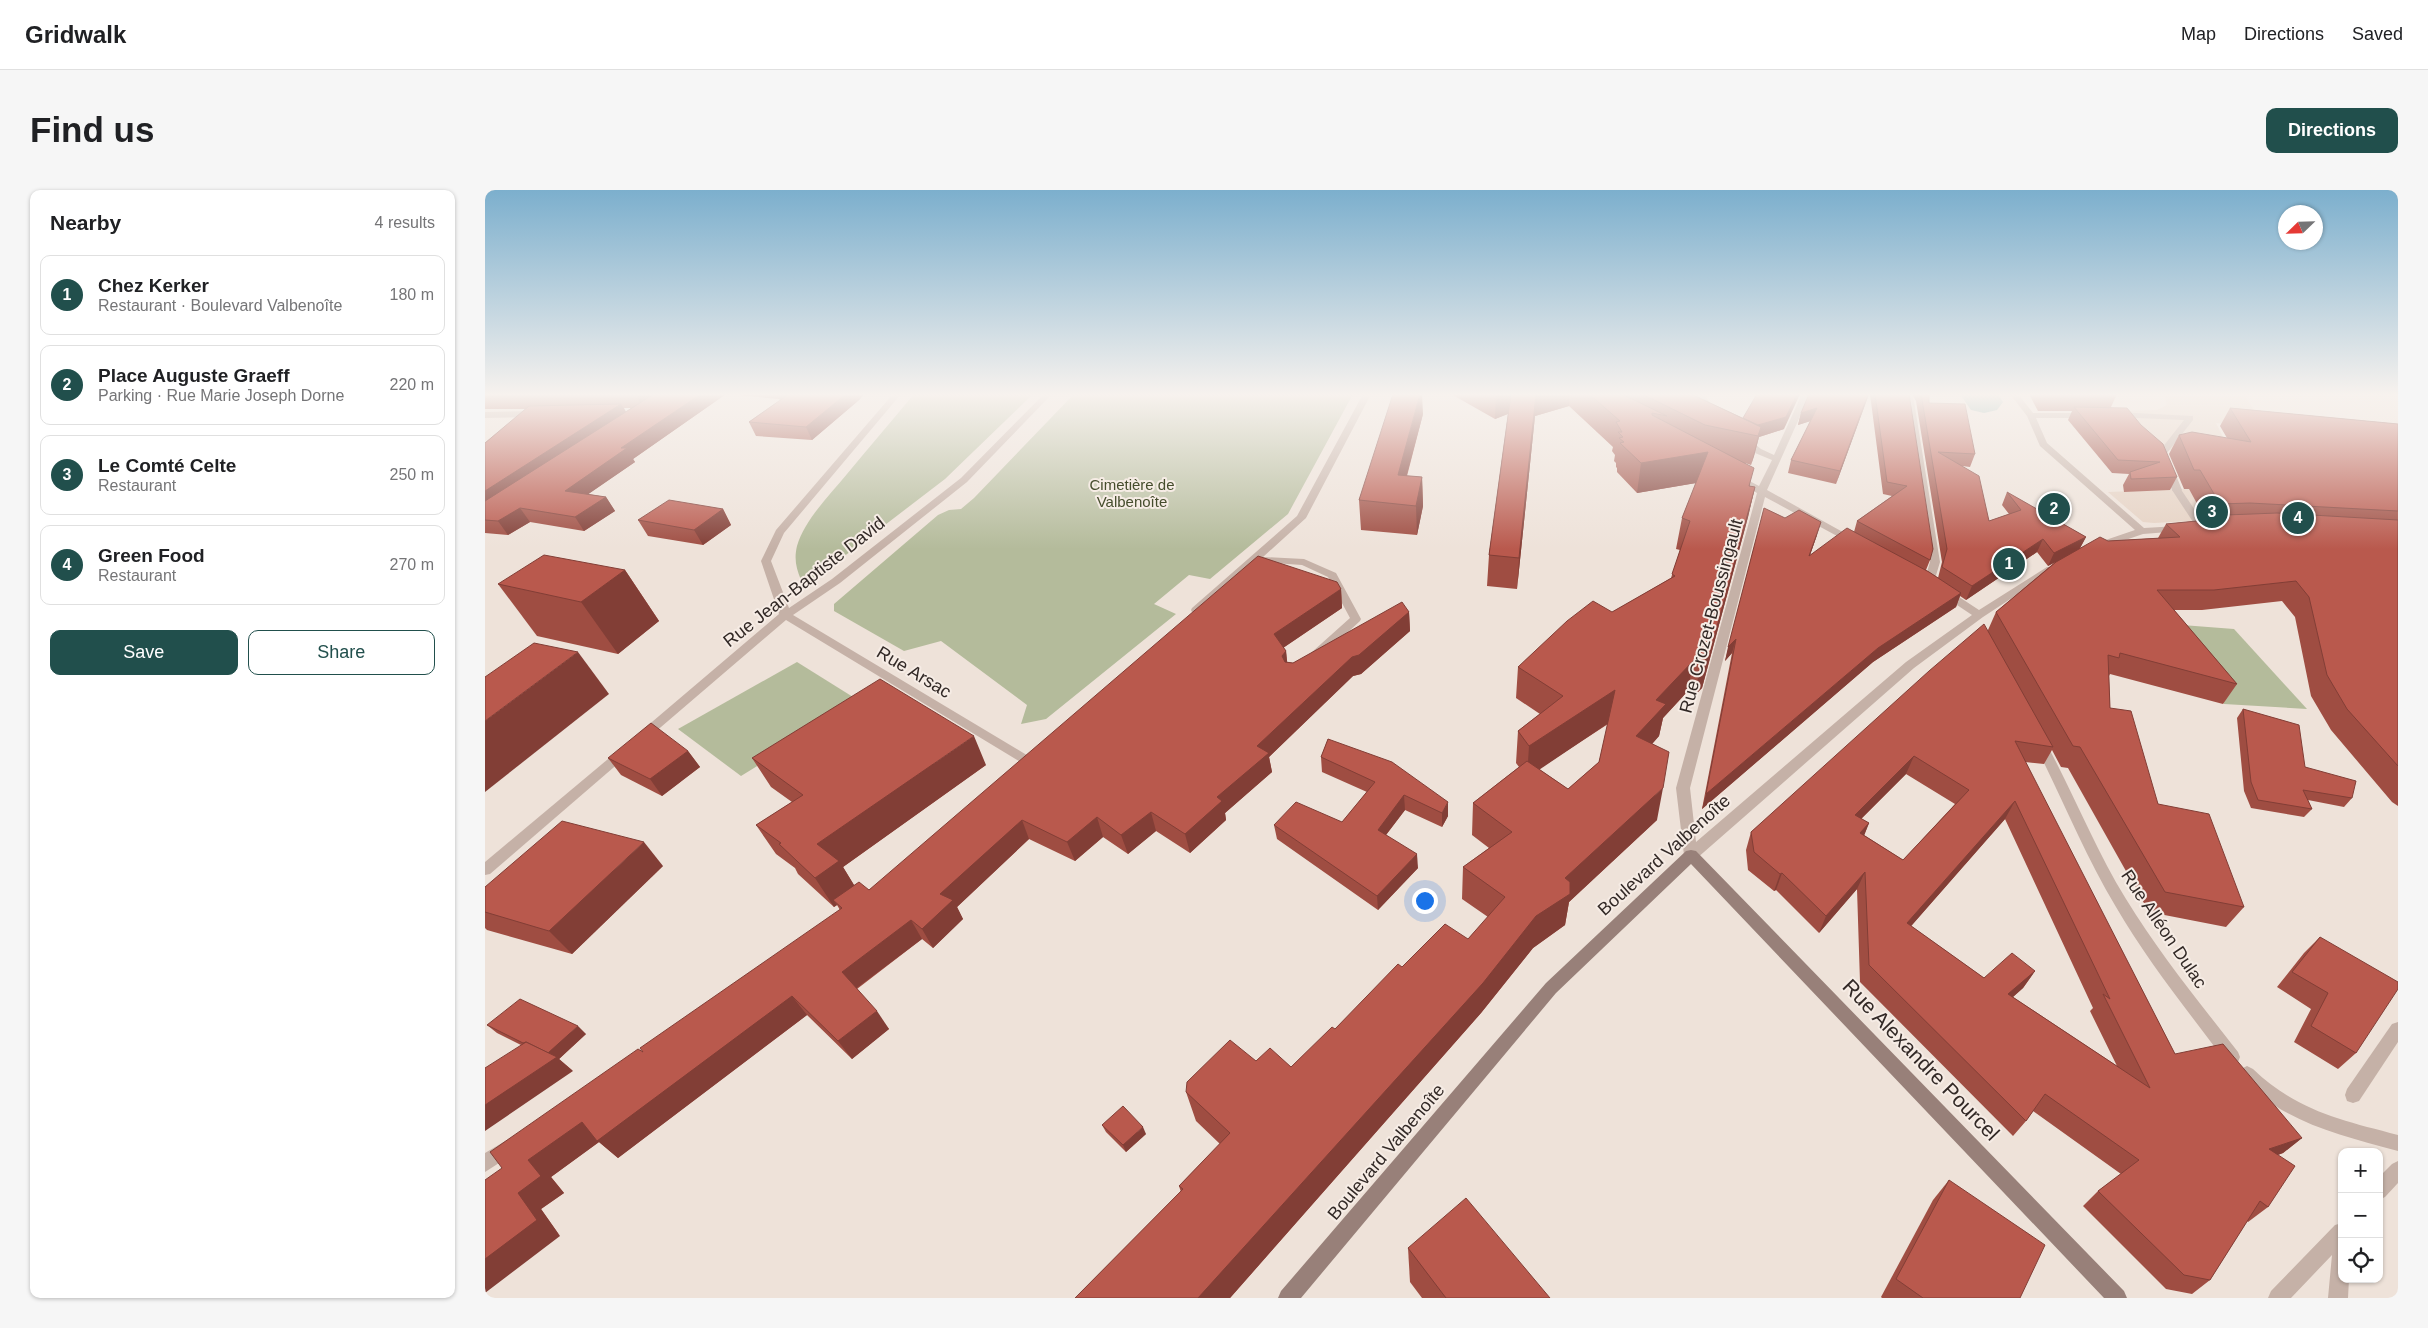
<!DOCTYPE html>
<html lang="en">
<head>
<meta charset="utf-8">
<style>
  :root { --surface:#fff; --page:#f6f6f6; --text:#202124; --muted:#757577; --line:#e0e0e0; --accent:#214f4c }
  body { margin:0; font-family:Arial,sans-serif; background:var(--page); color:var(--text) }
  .controls { position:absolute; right:15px; bottom:15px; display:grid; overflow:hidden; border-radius:10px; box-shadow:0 1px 4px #0004 }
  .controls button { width:45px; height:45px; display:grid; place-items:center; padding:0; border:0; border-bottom:1px solid var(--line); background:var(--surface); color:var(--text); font:25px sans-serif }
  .compass { position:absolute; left:1793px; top:15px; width:45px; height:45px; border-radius:50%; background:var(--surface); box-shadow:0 1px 4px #0004; rotate:247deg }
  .you { position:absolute; left:939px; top:710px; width:18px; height:18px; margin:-12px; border:4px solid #fff; border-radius:50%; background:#1a73e8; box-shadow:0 0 0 8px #1a73e833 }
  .badge { display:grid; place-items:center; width:32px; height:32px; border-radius:50%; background:var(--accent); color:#fff; font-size:16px; font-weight:700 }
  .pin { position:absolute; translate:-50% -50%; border:2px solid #fff; box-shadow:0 1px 5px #0006 }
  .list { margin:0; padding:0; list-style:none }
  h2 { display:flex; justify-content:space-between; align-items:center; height:65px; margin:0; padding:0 20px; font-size:21px }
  h2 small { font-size:16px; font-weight:400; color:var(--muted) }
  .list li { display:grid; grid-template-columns:32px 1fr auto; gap:15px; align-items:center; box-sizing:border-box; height:80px; margin:0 10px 10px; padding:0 10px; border:1px solid var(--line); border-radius:10px }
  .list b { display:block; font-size:19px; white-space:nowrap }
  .list p { margin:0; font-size:16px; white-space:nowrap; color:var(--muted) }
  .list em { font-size:16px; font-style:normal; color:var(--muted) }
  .actions { display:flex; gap:10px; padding:15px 20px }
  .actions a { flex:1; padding:11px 0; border:1px solid var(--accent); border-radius:10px; text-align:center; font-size:18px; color:var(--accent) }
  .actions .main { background:var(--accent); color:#fff }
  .icon { flex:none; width:28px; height:28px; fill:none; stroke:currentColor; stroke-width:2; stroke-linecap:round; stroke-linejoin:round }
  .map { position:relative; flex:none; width:1913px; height:1108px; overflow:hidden; border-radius:10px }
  header { display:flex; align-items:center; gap:30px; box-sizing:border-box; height:70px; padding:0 25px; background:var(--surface); border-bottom:1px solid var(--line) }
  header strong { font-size:24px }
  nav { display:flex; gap:28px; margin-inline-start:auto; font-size:18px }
  .intro { display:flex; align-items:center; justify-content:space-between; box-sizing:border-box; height:120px; padding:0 30px }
  h1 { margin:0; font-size:35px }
  .button { padding:12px 22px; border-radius:10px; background:var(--accent); color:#fff; font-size:18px; font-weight:700 }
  main { display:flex; gap:30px; padding:0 30px }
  aside { flex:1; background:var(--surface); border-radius:10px; box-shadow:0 1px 4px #0004 }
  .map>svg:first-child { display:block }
  .green { fill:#b4bb9b }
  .plaza { fill:#e5d1c2 }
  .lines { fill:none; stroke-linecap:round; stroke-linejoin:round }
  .river { fill:#7ba8a4; fill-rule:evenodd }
  .pedestrian { fill:#c5b1a7; fill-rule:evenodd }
  .minor { fill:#c5b1a7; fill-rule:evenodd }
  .tertiary { fill:#c5b1a7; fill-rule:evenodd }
  .secondary { fill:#988079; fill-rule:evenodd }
  .wall { fill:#9f4d42; fill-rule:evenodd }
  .shaded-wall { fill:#823e36 }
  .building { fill:#b9594d; stroke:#823e36; fill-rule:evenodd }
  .labels { text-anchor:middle; stroke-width:4; stroke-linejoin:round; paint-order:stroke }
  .far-park-label { font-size:15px; fill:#464d2d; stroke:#f6ece5 }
  .street-label { font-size:18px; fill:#322926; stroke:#f6ece5 }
  .near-street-label { font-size:21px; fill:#322926; stroke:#f6ece5 }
</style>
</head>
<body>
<header>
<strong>Gridwalk</strong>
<nav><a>Map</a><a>Directions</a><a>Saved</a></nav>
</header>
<div class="intro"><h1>Find us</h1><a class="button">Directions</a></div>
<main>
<aside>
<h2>Nearby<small>4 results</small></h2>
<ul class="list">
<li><span class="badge">1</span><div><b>Chez Kerker</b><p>Restaurant · Boulevard Valbenoîte</p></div><em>180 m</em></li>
<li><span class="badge">2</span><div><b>Place Auguste Graeff</b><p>Parking · Rue Marie Joseph Dorne</p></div><em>220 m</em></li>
<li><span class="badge">3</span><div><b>Le Comté Celte</b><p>Restaurant</p></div><em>250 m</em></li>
<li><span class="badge">4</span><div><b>Green Food</b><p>Restaurant</p></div><em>270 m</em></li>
</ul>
<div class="actions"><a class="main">Save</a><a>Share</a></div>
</aside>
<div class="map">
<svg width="1913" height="1108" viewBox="0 0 1913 1108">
  <rect width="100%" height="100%" fill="#eee2d9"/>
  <g class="green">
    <path d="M429 204H548L460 289 332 387 316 390C311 378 309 369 312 356 320 329 345 305 362 284 384 257 407 231 429 204Z"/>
    <path d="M589 204H868L803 324 725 389 704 385 669 414 691 424 561 529 536 534 542 515 456 451 419 461 349 421V414L453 325 464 320 476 319 489 308Z"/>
    <path d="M1671 433 1749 439 1822 519 1739 514Z"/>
    <path d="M312 472 376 512 256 586 193 539Z"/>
  </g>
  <g class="plaza">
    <path d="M1679 204H1758L1782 239 1731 233 1745 261 1660 260 1634 221 1672 220 1682 215Z"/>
    <path d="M1704 299 1722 330 1669 333 1658 332 1623 302Z"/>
  </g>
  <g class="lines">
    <path class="river" d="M1475 204H1513L1518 212 1512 220 1499 223 1486 220Z"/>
    <g class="pedestrian">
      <path d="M0 222 49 221 53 224 49 227 0 228Z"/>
      <path d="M1692 297 1695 298 1722 338 1720 340H1714L1712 338 1687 300Z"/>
    </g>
    <g class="minor">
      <path d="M408 204H416L299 343 286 371 304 418 347 389 476 288 559 204H567L482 292 355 393 308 425 545 567 547 570 545 573H537L301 430 162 549H154L152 546 154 543 294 424 276 371 291 340Z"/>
      <path d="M878 204H886L821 328 778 367 819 369 851 383 876 429 875 431 835 468H827L825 465 827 462 865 428 843 387 817 375 772 372 715 422H707L706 420 707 418 812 326Z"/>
      <path d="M1211 204H1219L1230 221 1229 223H1223L1213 210Z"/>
      <path d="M1317 204H1325L1282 300 1374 351 1373 353H1365L1280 307 1205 598 1211 652 1421 472 1487 425 1457 405V401H1465L1494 420 1562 377H1570L1571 379 1498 427 1429 478 1211 669 1206 670 1201 669 1199 665 1191 598 1272 303 1245 287 1247 285H1253L1274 296 1287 270 1270 263 1254 249 1261 247 1276 259 1289 265Z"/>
      <path d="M1418 204H1426L1429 211 1455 372 1449 392 1444 395 1439 392 1445 372 1421 211Z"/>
      <path d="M1525 204H1533L1548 223H1604L1605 225 1601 228H1551L1562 253 1659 338 1693 336 1698 339 1696 341 1658 344 1617 358H1609V354L1650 340 1555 256 1542 226Z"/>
      <path d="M1631 222 1708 226V230L1682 263 1697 300 1695 302H1689L1687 300 1673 263 1699 230 1628 227 1627 225Z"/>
      <path d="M1555 549 1561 553C1589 604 1610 659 1641 709 1674 763 1714 812 1753 862L1755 867 1753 872 1747 874 1741 872C1703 821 1663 772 1631 717 1599 664 1577 607 1549 553Z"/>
      <path d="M139 558 145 562 143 565 5 684 0 685V672L135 559Z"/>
      <path d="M1913 832V852L1874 911 1868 913 1862 911 1860 905 1862 899 1907 834Z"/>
      <path d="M1762 876 1768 879C1812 921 1856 930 1913 945V961C1854 945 1801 933 1756 889L1754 884 1756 879Z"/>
      <path d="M22 950 28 952 31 958 28 964 0 982V963Z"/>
    </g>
    <g class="tertiary">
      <path d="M1913 971V993L1900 1007 1894 1010V987L1907 974Z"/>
      <path d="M1857 1033V1089H1864L1863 1108H1843L1847 1065 1806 1108H1783L1786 1101 1850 1035Z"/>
    </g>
    <path class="secondary" d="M1206 660 1211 661 1639 1101 1642 1108H1619L1206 674 1071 803 816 1108H793L796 1101 1061 793 1201 661Z"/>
  </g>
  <g class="wall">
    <path d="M0 204H379L374 210 327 250 271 246 264 232 295 210 294 209 241 204 148 269 150 272 103 304 121 307 130 321 99 341 45 332 23 345 0 343V253L41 219H0ZM139 218H146L141 222Z"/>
    <path d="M966 204H1206L1258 228 1299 239 1274 247 1269 266 1266 275 1260 273 1265 296 1270 297 1263 327 1217 498 1209 506 1202 502 1178 528 1174 546 1167 554 1172 630 1084 712 1080 735 1048 758 996 823 745 1108H590L696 1002 694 996 735 954 711 931 701 902 771 871 806 877 850 839 917 777 983 749 1003 727 977 709 978 677 1004 658 987 645 988 613 1034 577 1031 573 1033 541 1055 524 1031 508 1033 477 1186 388 1195 360 1191 359 1197 328 1211 293 1152 303 1132 282V278L1131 277V273L1129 271 1130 265 1127 261 1128 257 1084 216 1050 226 1032 399 1002 396 1004 365 1023 224 1010 229ZM1123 534 1114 572 1083 599 1054 579Z"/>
    <path d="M1324 204H1384L1351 294 1303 283 1306 270 1325 231 1313 235 1316 223Z"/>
    <path d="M1385 204H1424L1445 370 1441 380 1453 388 1457 372 1431 211 1427 204H1444V213L1490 264 1485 277 1477 276 1504 331 1524 324 1517 315 1522 302 1601 347 1595 358 1623 351 1673 348 1681 334 1721 330 1704 299H1699L1684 264 1694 245 1742 248 1735 236 1745 218 1913 234V616L1907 612 1846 540 1826 506 1810 427 1797 411 1717 420H1689L1752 494 1738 514 1625 484 1624 486 1625 518 1673 614 1759 717 1741 737 1664 722 1583 578 1576 577 1567 560 1559 574 1540 572 1690 864 1817 948 1798 963 1793 965 1783 1017 1763 1032 1762 1031 1725 1090 1707 1104 1681 1099 1598 1016 1613 1001 1636 984 1548 921 1541 931 1528 946 1375 792 1372 699 1334 743 1291 700 1289 701 1263 680 1261 660 1266 642 1503 440 1511 422 1570 372 1563 376 1552 362 1481 410 1475 406 1471 417 1388 472 1217 619 1247 463 1240 471 1279 318 1332 345 1325 365 1369 342 1372 331 1407 306 1398 304ZM1421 584 1470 614 1418 670 1379 645 1384 633 1376 629ZM1520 629 1608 818 1605 821 1632 876 1528 807 1538 798 1550 781 1499 788 1426 736Z"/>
    <path d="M1544 204H1632L1626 217 1692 287 1685 300 1639 302 1638 295 1644 284 1627 283 1583 230 1587 221H1553Z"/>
    <path d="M938 224 922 286 937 287 938 316 932 345 876 340 874 310Z"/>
    <path d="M238 319 246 335 218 355 163 346 153 330Z"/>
    <path d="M140 380 174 431 133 464 52 446 13 394Z"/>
    <path d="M856 399 857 418 798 458 801 461 802 472 808 473 924 422 925 441 876 484 868 486 784 567 787 582 740 623 741 630 705 663 671 641 643 664 618 647 590 671 544 649 472 717 478 729 448 758 437 749 372 799 404 839 367 869 322 825 133 968 114 952 66 987 79 1003 56 1019 75 1046 17 978 158 862 355 720 352 715 349 717 313 684 310 678 291 664 271 635 307 612 286 597 267 568 501 575 358 677 369 695 384 700Z"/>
    <path d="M1758 519 1820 577 1867 608 1859 617 1823 610 1827 619 1819 627 1766 618 1759 601 1752 528Z"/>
    <path d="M843 549 963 626 957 637 920 620 901 645 933 678 893 720 792 649 789 635 857 632 882 602 837 582 836 567Z"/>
    <path d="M203 561 215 577 177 606 136 585 123 568Z"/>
    <path d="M178 676 87 764 2 740 0 738V697Z"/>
    <path d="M1835 747 1871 863 1853 879 1809 852 1826 819 1792 797 1819 763Z"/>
    <path d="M2 835 101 844 74 869 88 881 12 843Z"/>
    <path d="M617 935 661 944 641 962 621 942Z"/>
    <path d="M1464 990 1535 1108H1397L1396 1107 1448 1010Z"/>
    <path d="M923 1058 1065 1108H937L925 1092Z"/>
  </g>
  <g class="shaded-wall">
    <path d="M153 204H180L158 218 151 205Z"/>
    <path d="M216 204H241L148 269 150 272 89 314 80 301 136 258Z"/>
    <path d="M361 204H379L374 210 327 250 321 237Z"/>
    <path d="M935 204H937L938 224 914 314 913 285Z"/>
    <path d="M1011 204H1026L1025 223 1010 229Z"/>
    <path d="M1051 204H1085L1084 216 1050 226 1032 399 1034 368Z"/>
    <path d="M1312 204H1315L1299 239 1274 247 1269 266 1266 275 1273 246 1268 237Z"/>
    <path d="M1383 204H1384L1351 294 1355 281Z"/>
    <path d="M136 214 144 227 0 321V301Z"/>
    <path d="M1332 218 1329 230 1313 235 1316 223Z"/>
    <path d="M1223 262 1217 292 1152 303 1156 273Z"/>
    <path d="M937 287 938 316 932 345 931 316Z"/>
    <path d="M1270 297 1263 327 1217 498 1209 506 1216 474Z"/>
    <path d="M121 307 130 321 99 341 90 327Z"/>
    <path d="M35 318 45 332 23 345 13 331Z"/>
    <path d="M238 319 246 335 218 355 209 340Z"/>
    <path d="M1336 332 1332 345 1320 379 1324 366Z"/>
    <path d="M1601 347 1594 360 1563 376 1569 363Z"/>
    <path d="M1558 349 1552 362 1481 410 1487 396Z"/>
    <path d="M140 380 174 431 133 464 96 412Z"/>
    <path d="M856 399 857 418 792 462 789 444Z"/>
    <path d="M1476 403 1471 417 1388 472 1217 619 1221 604 1393 458Z"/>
    <path d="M924 422 925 441 876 484 868 486 784 567 787 582 740 623 741 630 705 663 700 644 732 607 772 556 867 467Z"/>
    <path d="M1251 449 1247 463 1240 471 1243 457Z"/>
    <path d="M801 461 803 480 797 466Z"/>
    <path d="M93 462 124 504 0 602V531Z"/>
    <path d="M1209 470 1202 502 1178 528 1174 546 1146 578 1151 546 1171 510Z"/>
    <path d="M1130 500 1125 532 1042 588 1044 556Z"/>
    <path d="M489 546 501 575 358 677 372 700 348 710 352 715 349 717 330 688 332 654Z"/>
    <path d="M203 561 215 577 177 606 165 589Z"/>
    <path d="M1429 566 1421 584 1362 643 1370 625Z"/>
    <path d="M1178 598 1172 630 1084 712 1080 735 1048 758 996 823 745 1108H713L1080 688Z"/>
    <path d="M919 605 920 620 894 654 893 640Z"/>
    <path d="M1530 611 1520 629 1413 751 1422 733Z"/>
    <path d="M963 612V626L957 637V623Z"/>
    <path d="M666 622 671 641 643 664 636 645Z"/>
    <path d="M612 627 618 647 590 671 582 652Z"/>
    <path d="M537 630 544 649 472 717 478 729 448 758 437 739 455 704Z"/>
    <path d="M1384 633 1377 651 1375 643Z"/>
    <path d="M159 652 178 676 87 764 64 741Z"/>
    <path d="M932 664 933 678 893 720 892 706Z"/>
    <path d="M1380 682 1372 699 1334 743 1341 726Z"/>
    <path d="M1297 683 1291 700 1289 701 1295 684Z"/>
    <path d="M426 730 437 749 369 800 357 782Z"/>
    <path d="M1550 781 1538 798 1512 821 1523 804Z"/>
    <path d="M307 806 322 825 133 968 114 952 66 987 79 1003 56 1019 75 1046 0 1103V1069L33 1003 43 970 97 932Z"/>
    <path d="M392 821 404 839 367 869 353 851Z"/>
    <path d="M93 836 101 844 74 869 88 881 0 941V915L61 864Z"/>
    <path d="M658 937 661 944 641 962 638 955Z"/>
    <path d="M1817 948 1798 963 1766 974 1784 959Z"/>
  </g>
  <g class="building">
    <path d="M0 204H153L151 205 0 206Z"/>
    <path d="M169 204H216L136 258H142L80 301 121 307 90 327 35 318 13 331 0 330V311Z"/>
    <path d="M304 204H361L321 237 264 232Z"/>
    <path d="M908 204H935L913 285 937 287 931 316 874 310Z"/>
    <path d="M1026 204H1051L1034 368 1004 365Z"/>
    <path d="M1104 204H1137L1182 226 1167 223V225L1269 278 1264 296 1270 297 1224 466 1216 474 1209 470 1171 510 1181 514 1151 546 1184 562 1178 598 1080 688 1085 692V704L1051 726 998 793 713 1108H590L698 999 694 996 745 943 701 902 702 892 745 850 771 871 785 858 806 877 847 837 850 839 913 774 917 777 960 734 983 749 1020 707 978 677 1027 642 988 613 1042 571 1083 599 1114 572 1130 500 1044 556 1033 541 1078 506 1033 477 1082 431 1108 411 1127 422 1190 386 1187 384 1205 331 1197 328 1223 262 1156 273 1135 253 1139 252 1134 248 1138 247 1133 242H1137L1131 232 1135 231Z"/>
    <path d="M1157 204H1206L1276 237 1273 246 1220 235Z"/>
    <path d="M1272 204H1312L1301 227 1273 235 1258 228Z"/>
    <path d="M1324 204H1383L1355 281 1306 270 1332 218 1316 223Z"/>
    <path d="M1390 204H1424L1448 359 1445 370 1372 331 1422 296 1402 292Z"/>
    <path d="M1436 204H1444V213L1480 214 1490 264 1453 262 1494 286 1504 331 1536 320 1522 302 1601 347 1569 363 1558 349 1487 396 1457 377 1462 359Z"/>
    <path d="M136 214 0 301V253L44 216Z"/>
    <path d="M1589 217 1642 218 1656 235 1678 254 1692 287 1646 289 1645 282 1675 272 1633 270Z"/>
    <path d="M1745 218 1913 234V321L1765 313 1735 314 1715 280H1709L1694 245 1707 242 1766 252Z"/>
    <path d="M184 310 238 319 209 340 153 330Z"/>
    <path d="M1279 318 1300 328 1314 320 1336 332 1324 366 1362 338 1444 382 1476 403 1393 458 1221 604 1251 449 1243 457Z"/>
    <path d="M1792 323 1913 330V576L1862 519 1842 485 1824 407 1811 391 1729 400H1672L1752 494 1635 463 1634 468 1623 465 1625 518 1646 521 1673 614 1724 624 1759 717 1680 702 1595 557 1588 556 1511 422 1571 372 1615 347 1623 351 1695 347 1681 334 1742 328 1741 325Z"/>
    <path d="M59 365 140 380 96 412 13 394Z"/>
    <path d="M773 366 852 392 856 399 789 444 801 461 797 466 800 472 808 473 917 412 924 422 874 465 867 467 772 556 784 563 732 607 737 611 700 644 666 622 636 645 612 627 582 652 537 630 455 704 468 710 437 739 426 730 357 782 392 821 353 851 307 806 112 951 97 932 43 970 56 986 33 1003 52 1030 0 1069V990L17 978 5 962 153 859 158 862 155 858 357 718 348 710 374 692 384 700Z"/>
    <path d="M1499 434 1568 557 1530 551 1690 864 1738 854 1817 948 1784 959 1810 976 1783 1017 1775 1011 1725 1090 1699 1085 1613 1001 1654 970 1560 904 1541 931 1384 775 1380 682 1341 726 1297 683 1295 684 1269 662 1266 642 1444 481ZM1429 566 1484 600 1418 670 1375 643 1384 633 1370 625ZM1530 611 1625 809 1618 804 1665 898 1523 804 1550 781 1527 763 1499 788 1422 733Z"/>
    <path d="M49 453 93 462 0 531V487Z"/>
    <path d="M395 489 489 546 332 654 354 671 330 688 294 654 296 653 271 635 318 605 267 568Z"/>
    <path d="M1758 519 1814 535 1820 577 1871 591 1867 608 1818 600 1827 619 1773 610 1766 592Z"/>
    <path d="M166 533 203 561 165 589 123 568Z"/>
    <path d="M843 549 907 572 963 612 957 623 919 605 893 640 932 664 892 706 789 635 811 612 857 632 890 592 836 567Z"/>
    <path d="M77 631 159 652 64 741 0 722V697Z"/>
    <path d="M1835 747 1913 792V799L1871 863 1826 836 1843 803 1807 782Z"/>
    <path d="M35 809 93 836 63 863 41 852 38 853 2 835Z"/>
    <path d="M41 852 72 867 0 915V878Z"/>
    <path d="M638 916 658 937 638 955 617 935Z"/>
    <path d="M1464 990 1560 1055 1535 1108H1438L1411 1089Z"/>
    <path d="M981 1008 1065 1108H961L923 1058Z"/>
  </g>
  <linearGradient id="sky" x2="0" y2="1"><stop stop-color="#7cafcd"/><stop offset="0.57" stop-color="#f7f2ee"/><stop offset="1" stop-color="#f7f2ee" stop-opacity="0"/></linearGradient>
  <rect width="1913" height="359" fill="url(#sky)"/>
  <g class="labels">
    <g class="far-park-label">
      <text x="647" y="300">Cimetière de<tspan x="647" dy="17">Valbenoîte</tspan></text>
    </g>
    <g class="street-label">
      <text transform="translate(319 392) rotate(-38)" y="6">Rue Jean-Baptiste David</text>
      <text transform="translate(1226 426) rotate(-75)" y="6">Rue Crozet-Boussingault</text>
      <text transform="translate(429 482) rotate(31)" y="6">Rue Arsac</text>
      <text transform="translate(1179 665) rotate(-42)" y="6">Boulevard Valbenoîte</text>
      <text transform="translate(1679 739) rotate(56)" y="6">Rue Alléon Dulac</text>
      <text transform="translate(901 962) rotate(-50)" y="6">Boulevard Valbenoîte</text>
    </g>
    <g class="near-street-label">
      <text transform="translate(1436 870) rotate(46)" y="7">Rue Alexandre Pourcel</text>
    </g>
  </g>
</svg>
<div class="controls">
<button>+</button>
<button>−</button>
<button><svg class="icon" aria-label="locate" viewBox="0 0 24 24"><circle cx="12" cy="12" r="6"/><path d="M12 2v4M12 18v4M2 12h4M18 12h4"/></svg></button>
</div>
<svg class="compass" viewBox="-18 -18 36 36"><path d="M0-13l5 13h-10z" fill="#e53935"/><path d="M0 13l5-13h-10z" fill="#757577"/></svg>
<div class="you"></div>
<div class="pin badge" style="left:1524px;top:374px">1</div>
<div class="pin badge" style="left:1569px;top:319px">2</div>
<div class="pin badge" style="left:1727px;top:322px">3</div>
<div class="pin badge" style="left:1813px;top:328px">4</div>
</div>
</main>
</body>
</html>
